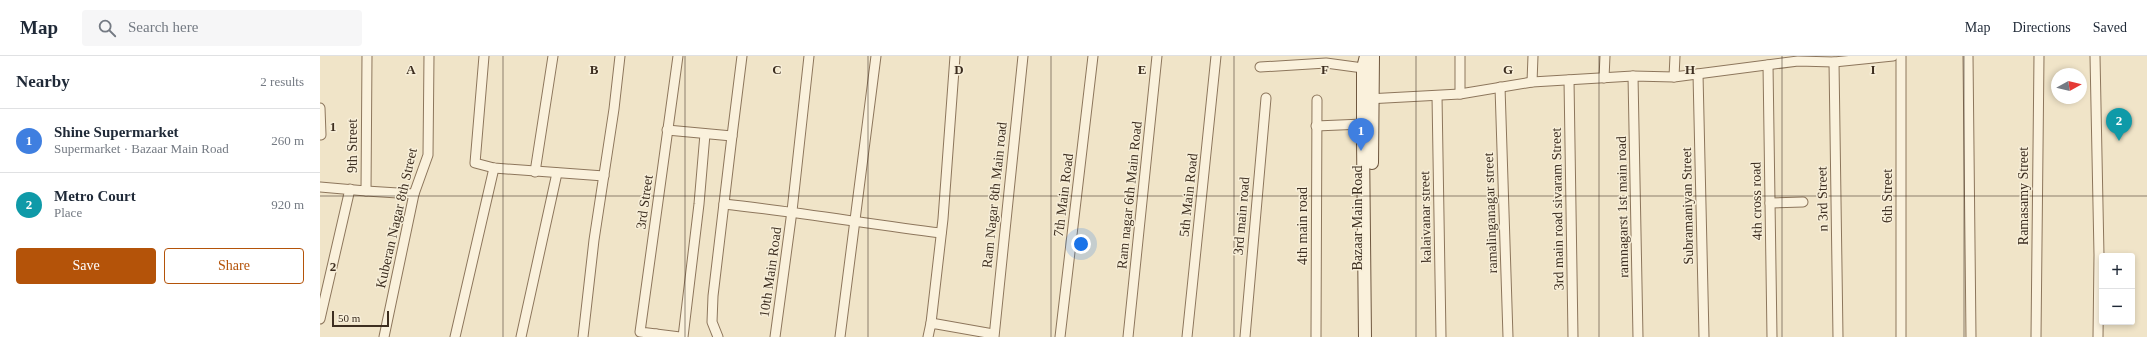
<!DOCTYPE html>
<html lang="en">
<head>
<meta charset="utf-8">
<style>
  :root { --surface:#fff; --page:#f6f6f7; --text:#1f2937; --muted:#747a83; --line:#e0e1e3; --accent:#b45309 }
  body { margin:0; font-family:"Times New Roman",serif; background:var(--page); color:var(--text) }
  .controls { position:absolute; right:12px; bottom:12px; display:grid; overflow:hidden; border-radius:4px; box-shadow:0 2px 6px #0003 }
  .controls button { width:36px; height:36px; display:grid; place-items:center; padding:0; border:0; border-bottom:1px solid var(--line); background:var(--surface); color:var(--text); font:20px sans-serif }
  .compass { position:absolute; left:1731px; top:12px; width:36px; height:36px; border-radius:50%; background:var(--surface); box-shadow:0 2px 6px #0003; rotate:82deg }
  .scale { position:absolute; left:12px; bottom:10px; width:57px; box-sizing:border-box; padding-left:4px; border:2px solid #3d2e20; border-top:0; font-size:11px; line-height:14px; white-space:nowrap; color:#3d2e20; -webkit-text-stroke:3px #f7eed8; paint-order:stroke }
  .you { position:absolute; left:761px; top:188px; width:14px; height:14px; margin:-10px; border:3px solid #fff; border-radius:50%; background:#1a73e8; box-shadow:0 0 0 6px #1a73e833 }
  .badge { display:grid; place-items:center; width:26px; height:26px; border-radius:50%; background:var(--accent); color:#fff; font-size:13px; font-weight:700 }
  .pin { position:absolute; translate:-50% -33px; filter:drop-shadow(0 1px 2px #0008) }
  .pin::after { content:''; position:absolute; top:21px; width:14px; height:12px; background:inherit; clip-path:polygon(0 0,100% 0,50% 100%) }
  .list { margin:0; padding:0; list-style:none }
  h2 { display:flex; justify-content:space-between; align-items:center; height:52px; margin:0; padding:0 16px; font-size:17px }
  h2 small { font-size:13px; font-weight:400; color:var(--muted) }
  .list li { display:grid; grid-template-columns:26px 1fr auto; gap:12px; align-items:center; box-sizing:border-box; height:64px; padding:0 16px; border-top:1px solid var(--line) }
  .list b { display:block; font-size:15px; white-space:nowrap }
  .list p { margin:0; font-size:13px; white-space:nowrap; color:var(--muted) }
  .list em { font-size:13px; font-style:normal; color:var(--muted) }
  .actions { display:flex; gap:8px; padding:12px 16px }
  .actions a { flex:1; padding:9px 0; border:1px solid var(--accent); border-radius:4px; text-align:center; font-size:14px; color:var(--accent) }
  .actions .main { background:var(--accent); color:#fff }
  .icon { flex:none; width:22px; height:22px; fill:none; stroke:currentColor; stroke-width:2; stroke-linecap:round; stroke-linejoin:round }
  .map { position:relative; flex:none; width:1827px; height:281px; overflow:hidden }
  header { display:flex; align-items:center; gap:24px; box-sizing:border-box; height:56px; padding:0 20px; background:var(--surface); border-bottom:1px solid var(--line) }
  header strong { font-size:19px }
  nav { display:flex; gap:22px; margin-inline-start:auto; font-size:14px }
  .search { width:280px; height:36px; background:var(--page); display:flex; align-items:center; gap:10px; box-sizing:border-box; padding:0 14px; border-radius:4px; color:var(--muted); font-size:15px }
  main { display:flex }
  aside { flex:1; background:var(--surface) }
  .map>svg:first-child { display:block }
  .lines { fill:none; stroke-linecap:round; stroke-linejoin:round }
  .street-casing { stroke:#8d765c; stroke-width:11 }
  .secondary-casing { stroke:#6f573f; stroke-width:14 }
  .street { stroke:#faf1dc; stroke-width:9 }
  .secondary { stroke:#faf1dc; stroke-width:12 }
  .grid { fill:none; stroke:#3d2e20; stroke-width:1; stroke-opacity:0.55 }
  .labels { text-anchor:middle; stroke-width:3; stroke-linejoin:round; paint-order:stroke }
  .street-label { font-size:14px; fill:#3d2e20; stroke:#f7eed8 }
  .grid-label { font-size:13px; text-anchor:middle; font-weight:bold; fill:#3d2e20; stroke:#f7eed8; stroke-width:3; stroke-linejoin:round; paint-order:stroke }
</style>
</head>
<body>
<header>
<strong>Map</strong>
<div class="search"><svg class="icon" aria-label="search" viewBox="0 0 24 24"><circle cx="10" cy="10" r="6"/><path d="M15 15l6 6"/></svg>Search here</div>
<nav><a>Map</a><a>Directions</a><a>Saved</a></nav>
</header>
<main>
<aside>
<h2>Nearby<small>2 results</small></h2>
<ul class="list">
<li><span class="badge" style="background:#3f7fe0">1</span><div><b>Shine Supermarket</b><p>Supermarket · Bazaar Main Road</p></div><em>260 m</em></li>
<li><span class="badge" style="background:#0f9aa8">2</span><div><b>Metro Court</b><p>Place</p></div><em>920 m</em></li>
</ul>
<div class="actions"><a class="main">Save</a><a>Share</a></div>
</aside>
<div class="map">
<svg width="1827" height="281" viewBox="0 0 1827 281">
  <rect width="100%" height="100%" fill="#f0e4c8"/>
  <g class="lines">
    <defs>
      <g id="street">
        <path d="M164 0 155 107 174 112 284 120"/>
        <path d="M1648 0 1651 281"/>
        <path d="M1775 0 1779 199 1778 281"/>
        <path d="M1514 6 1518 281"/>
        <path d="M1448 9 1452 281"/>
        <path d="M940 11 1006 7 1043 12"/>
        <path d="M1378 18 1384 281"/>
        <path d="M1313 20 1318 281"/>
        <path d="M1354 21 1355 0"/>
        <path d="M1284 22 1285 0"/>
        <path d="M1249 24 1253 281"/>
        <path d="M1212 26 1213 0"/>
        <path d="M1180 31 1188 281"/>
        <path d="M1140 38V0"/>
        <path d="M1117 40 1121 281"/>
        <path d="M1047 43 1140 38 1212 26 1313 20 1354 21 1478 5 1514 6 1573 0"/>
        <path d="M0 52 1 79"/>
        <path d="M996 70 1043 68"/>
        <path d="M347 74 412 80 422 0"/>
        <path d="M215 116 233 0"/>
        <path d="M0 131 46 135 47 0"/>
        <path d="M46 135 94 138"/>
        <path d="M1450 147 1483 146"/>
        <path d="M404 148C477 156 549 168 621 177"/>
        <path d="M0 263 30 133"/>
        <path d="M611 267 623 163 635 0"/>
        <path d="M336 278 360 281"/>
        <path d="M64 281 94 138 108 99 109 0"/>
        <path d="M135 281 174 112"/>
        <path d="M201 281 237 117"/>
        <path d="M263 281 274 184 294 53 300 0"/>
        <path d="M336 281V278L320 276 358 0"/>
        <path d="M363 281 379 148 385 78"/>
        <path d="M398 281 392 266 393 240 412 80"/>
        <path d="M455 281 472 155 489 0"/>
        <path d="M520 281 556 0"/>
        <path d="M608 281 611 267 673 278"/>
        <path d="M674 281 703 0"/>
        <path d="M740 281 773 0"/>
        <path d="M808 281 837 0"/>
        <path d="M867 281 896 0"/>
        <path d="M925 281 946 42"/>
        <path d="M996 281 997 44"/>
        <path d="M1581 281V0"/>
        <path d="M1716 281 1719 0"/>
      </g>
      <g id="secondary">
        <path d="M1052 107 1053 0"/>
        <path d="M1045 281 1043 84V12L1046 0"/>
      </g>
    </defs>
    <use href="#street" class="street-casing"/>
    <use href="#secondary" class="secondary-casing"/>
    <use href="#street" class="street"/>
    <use href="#secondary" class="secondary"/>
  </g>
  <path class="grid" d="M183 0V281M365 0V281M548 0V281M731 0V281M914 0V281M1096 0V281M1279 0V281M1462 0V281M1644 0V281M0 140H1827"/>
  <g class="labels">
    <g class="street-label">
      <text transform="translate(32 90) rotate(-90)" y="5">9th Street</text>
      <text transform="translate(674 139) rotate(-84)" y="5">Ram Nagar 8th Main road</text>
      <text transform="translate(743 139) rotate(-83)" y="5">7th Main Road</text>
      <text transform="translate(809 139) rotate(-84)" y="5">Ram nagar 6th Main Road</text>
      <text transform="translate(868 139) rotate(-84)" y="5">5th Main Road</text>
      <text transform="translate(1567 140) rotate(-90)" y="5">6th Street</text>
      <text transform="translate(1703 140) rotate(-90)" y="5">Ramasamy Street</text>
      <text transform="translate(1502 143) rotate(-91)" y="5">n 3rd Street</text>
      <text transform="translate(1436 145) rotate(-91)" y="5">4th cross road</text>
      <text transform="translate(324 146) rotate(-82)" y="5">3rd Street</text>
      <text transform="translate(1367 150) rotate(-91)" y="5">Subramaniyan Street</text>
      <text transform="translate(1302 151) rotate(-91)" y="5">ramnagarst 1st main road</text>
      <text transform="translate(1237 153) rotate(-91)" y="5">3rd main road sivaram Street</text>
      <text transform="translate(1170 157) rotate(-92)" y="5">ramalinganagar street</text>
      <text transform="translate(921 160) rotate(-85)" y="5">3rd main road</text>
      <text transform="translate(1105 161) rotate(-91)" y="5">kalaivanar street</text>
      <text transform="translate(76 162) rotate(-77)" y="5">Kuberan Nagar 8th Street</text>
      <text transform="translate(1037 162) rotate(-90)" y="5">Bazaar Main Road</text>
      <text transform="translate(982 170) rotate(-90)" y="5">4th main road</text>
      <text transform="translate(450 216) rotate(-82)" y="5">10th Main Road</text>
    </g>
  </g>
  <g class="grid-label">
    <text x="91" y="18">A</text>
    <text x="274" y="18">B</text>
    <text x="457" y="18">C</text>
    <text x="639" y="18">D</text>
    <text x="822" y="18">E</text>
    <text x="1005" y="18">F</text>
    <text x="1188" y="18">G</text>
    <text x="1370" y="18">H</text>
    <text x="1553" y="18">I</text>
    <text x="13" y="75">1</text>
    <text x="13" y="215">2</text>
  </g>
</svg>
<div class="controls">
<button>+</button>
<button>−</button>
</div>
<svg class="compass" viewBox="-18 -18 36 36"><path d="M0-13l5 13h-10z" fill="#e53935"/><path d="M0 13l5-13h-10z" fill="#747a83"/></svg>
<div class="scale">50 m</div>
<div class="you"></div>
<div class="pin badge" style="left:1041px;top:95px;background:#3f7fe0">1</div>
<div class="pin badge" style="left:1799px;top:85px;background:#0f9aa8">2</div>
</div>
</main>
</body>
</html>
